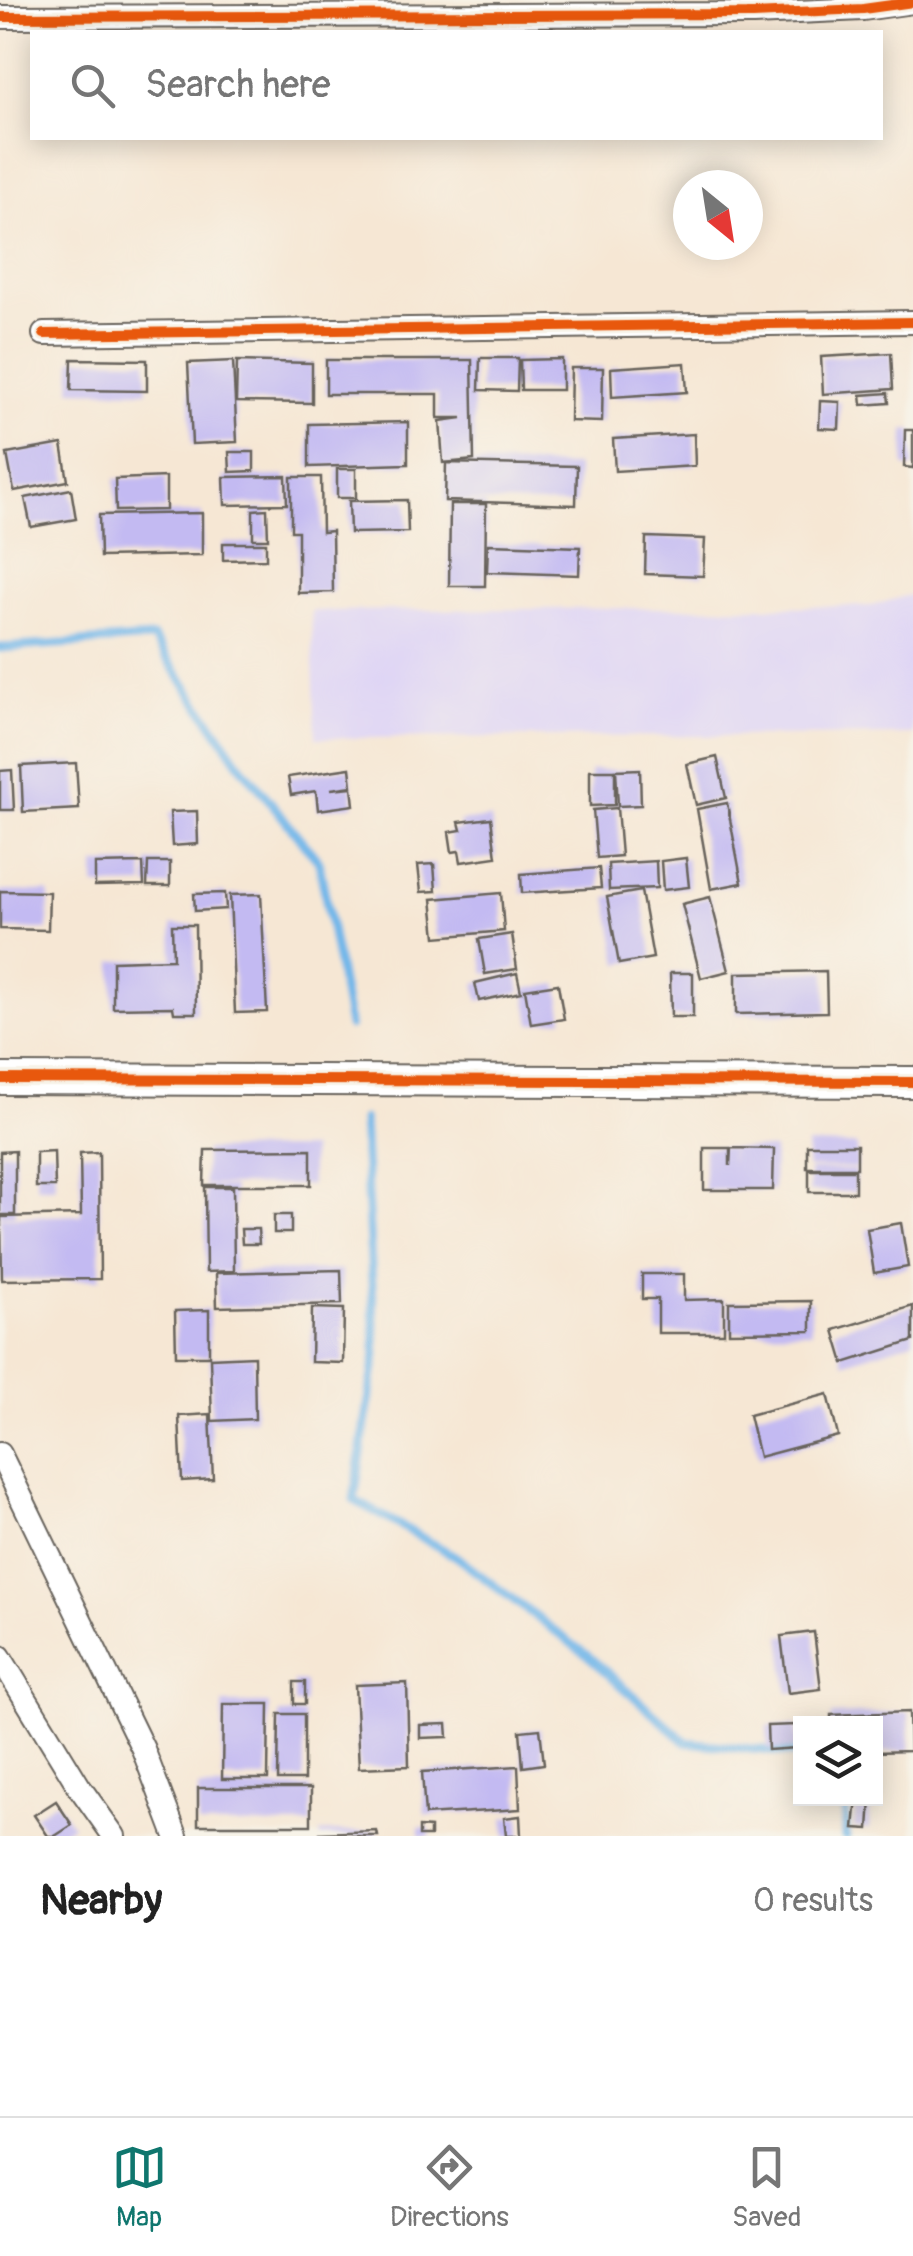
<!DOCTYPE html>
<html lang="en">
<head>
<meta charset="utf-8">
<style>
  :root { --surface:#fff; --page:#f6f6f6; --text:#222; --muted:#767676; --line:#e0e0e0; --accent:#0f766e }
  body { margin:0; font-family:Pangolin,sans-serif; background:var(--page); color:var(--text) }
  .controls { position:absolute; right:30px; bottom:30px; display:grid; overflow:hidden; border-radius:0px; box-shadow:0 5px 25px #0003 }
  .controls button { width:90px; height:90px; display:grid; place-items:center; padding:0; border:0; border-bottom:2px solid var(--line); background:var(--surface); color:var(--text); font:50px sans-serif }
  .compass { position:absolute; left:673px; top:170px; width:90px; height:90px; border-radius:50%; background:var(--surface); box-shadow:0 5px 25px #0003; rotate:150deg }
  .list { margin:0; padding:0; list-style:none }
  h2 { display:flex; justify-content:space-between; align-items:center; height:130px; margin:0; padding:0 40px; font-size:42px }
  h2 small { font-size:32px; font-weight:400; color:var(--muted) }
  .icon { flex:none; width:55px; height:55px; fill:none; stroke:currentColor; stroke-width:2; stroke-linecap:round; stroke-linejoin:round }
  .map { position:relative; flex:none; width:913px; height:1836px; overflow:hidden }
  .search { position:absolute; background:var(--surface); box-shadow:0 5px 25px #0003; left:30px; right:30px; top:30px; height:110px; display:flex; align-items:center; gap:25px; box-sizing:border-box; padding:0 35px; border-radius:0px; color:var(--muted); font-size:38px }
  .sheet { height:280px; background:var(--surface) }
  nav { display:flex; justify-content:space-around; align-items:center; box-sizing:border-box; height:140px; border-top:2px solid var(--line); background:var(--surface); font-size:28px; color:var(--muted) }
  nav a { display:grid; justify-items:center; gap:5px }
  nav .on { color:var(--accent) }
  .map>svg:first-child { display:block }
  .built { fill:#dfd5f5 }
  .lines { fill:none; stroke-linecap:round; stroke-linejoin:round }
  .stream { stroke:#73b7e9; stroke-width:9 }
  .building { fill:#c3baf2 }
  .minor-casing { stroke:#68635c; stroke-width:26 }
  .tertiary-casing { stroke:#68635c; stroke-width:34 }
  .minor { stroke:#fff; stroke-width:22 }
  .tertiary { stroke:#fff; stroke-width:30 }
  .cycleway-casing { stroke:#f7f3e8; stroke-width:16 }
  .cycleway { stroke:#e8590c; stroke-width:10 }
</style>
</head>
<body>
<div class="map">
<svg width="913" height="1836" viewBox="0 0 913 1836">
  <rect width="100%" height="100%" fill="#f7f3e8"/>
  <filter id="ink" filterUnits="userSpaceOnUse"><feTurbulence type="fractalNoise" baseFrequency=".01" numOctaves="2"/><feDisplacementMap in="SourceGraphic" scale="20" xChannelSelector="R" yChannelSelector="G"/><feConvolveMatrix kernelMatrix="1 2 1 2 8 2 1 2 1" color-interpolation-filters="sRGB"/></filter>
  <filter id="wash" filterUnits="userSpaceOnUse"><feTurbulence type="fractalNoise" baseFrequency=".0048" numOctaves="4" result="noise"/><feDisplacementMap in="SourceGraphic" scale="40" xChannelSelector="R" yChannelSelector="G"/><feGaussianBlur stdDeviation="2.25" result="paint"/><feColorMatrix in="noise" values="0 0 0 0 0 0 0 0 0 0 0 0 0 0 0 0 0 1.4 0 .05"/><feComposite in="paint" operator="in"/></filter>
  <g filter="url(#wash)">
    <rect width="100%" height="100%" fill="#f6e7d4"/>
    <path class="built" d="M913 594V735L316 738 311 611 871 606Z"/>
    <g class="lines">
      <g class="stream">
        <path d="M0 648 153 638 239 763 319 862 349 1026"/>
        <path d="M363 1120 376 1354 354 1500 455 1556 588 1656 686 1742 800 1754"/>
        <path d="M845 1798 846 1836"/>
      </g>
    </g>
    <g id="blocks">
      <g class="building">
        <path d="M891 353 893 389 823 394 821 357Z"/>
        <path d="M480 358H518L517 391 479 390Z"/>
        <path d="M72 359 147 360V391L71 390Z"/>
        <path d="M562 359V390H521L520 360Z"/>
        <path d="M326 360H472L474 460 443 463 440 421 462 418H438V394H326Z"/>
        <path d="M233 361 237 442 192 444 188 363Z"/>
        <path d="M237 361 312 363V403L236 402Z"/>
        <path d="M685 363 687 392 612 397 611 368Z"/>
        <path d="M571 368H603L602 422 570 421Z"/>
        <path d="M888 393 889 403 862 405 861 395Z"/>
        <path d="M820 401 840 402 839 429 819 428Z"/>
        <path d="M408 422V464L309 467V424Z"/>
        <path d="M905 430H913V468L904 467Z"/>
        <path d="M694 434 695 466 615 471 613 439Z"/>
        <path d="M62 444 68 481 14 491 7 454Z"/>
        <path d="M229 452H254V471L230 472Z"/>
        <path d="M446 463 577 466 576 505 445 501Z"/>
        <rect x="337" y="469" width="19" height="29"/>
        <path d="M286 476 287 504 225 505 224 477Z"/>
        <path d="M166 477V510L116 511 115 479Z"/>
        <path d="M291 477H321L322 532 332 531 333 592 298 593V531H291Z"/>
        <path d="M71 489 76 519 31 527 25 498Z"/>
        <path d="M407 500 408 532 350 533 349 501Z"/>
        <path d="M450 504H486L485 586H449Z"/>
        <path d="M267 509 268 539H253V510Z"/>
        <path d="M202 513V555L100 557 99 515Z"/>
        <path d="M646 537 705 539 703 576 645 574Z"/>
        <path d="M223 543H266V559L223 560Z"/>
        <path d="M488 544 580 547 579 575 487 572Z"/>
        <path d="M717 757 726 798 696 805 687 764Z"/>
        <path d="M76 763 79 809 23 812 21 766Z"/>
        <path d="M350 768 352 786 331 789 352 787 354 805 318 810 316 791 291 795 288 777Z"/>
        <path d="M640 769 641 805 618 806 616 770Z"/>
        <path d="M12 770 14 810H0V771Z"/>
        <path d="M590 770H615V805L590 806Z"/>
        <path d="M727 803 742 883 711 889 697 809Z"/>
        <path d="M617 808 621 856 597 858 593 810Z"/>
        <path d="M197 811 198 844 172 846 170 812Z"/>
        <path d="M491 818 496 857 461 862 459 851 452 852 449 832 461 830 459 822Z"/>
        <path d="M686 858 689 887 663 890 661 861Z"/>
        <path d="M656 861 657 888 609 890 608 864Z"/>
        <path d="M148 862H170V886H147Z"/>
        <path d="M143 863 144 885 95 886V864Z"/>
        <path d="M434 864 436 891 421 892 418 865Z"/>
        <path d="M599 868 601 888 522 893 521 874Z"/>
        <path d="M0 891 49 892 48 930 0 929Z"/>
        <path d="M641 891 653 958 619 964 607 897Z"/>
        <path d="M225 893 226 909 195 911 194 894Z"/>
        <path d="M501 893 504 931 436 937 432 899Z"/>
        <path d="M261 894 267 1012 235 1013 230 895Z"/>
        <path d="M710 897 729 971 701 978 682 904Z"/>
        <path d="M172 925H195L196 1013H174L173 1007 113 1008V961L173 959Z"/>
        <path d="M512 934 517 969 485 974 479 939Z"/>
        <path d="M826 971 827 1012 736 1014V973Z"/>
        <path d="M517 973 521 992 479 1001 475 983Z"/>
        <path d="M670 973H693V1017H671Z"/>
        <path d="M558 984 564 1019 531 1024 525 989Z"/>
        <rect x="807" y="1145" width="50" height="23"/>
        <path d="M704 1148H730V1166L731 1148 774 1149 773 1190H704Z"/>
        <path d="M311 1149V1185H204L205 1150Z"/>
        <path d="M15 1151V1215H0V1152Z"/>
        <path d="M54 1151 55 1187H36V1152Z"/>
        <path d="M99 1152 100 1279 2 1280 1 1217 81 1215 80 1153Z"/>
        <rect x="809" y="1170" width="46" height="22"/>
        <path d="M205 1187H233L234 1271 206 1272Z"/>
        <rect x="274" y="1215" width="17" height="18"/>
        <path d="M901 1223 908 1267 874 1273 867 1229Z"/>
        <path d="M241 1229H258L259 1244H242Z"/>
        <path d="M341 1270 342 1304 217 1307 216 1273Z"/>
        <path d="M642 1274H684V1300L724 1299V1333H658V1299H642Z"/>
        <path d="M811 1301V1331L729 1332V1302Z"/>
        <path d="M913 1306V1341L844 1363 834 1330Z"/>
        <path d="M312 1308 344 1309 343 1363 311 1362Z"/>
        <path d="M209 1310V1356H176L175 1311Z"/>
        <path d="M254 1356 255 1419 212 1421 210 1358Z"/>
        <path d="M828 1394 838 1436 759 1457 749 1415Z"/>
        <path d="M210 1414 213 1479 182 1481 179 1416Z"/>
        <path d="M814 1632 821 1689 788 1693 781 1636Z"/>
        <rect x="294" y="1682" width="11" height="22"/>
        <path d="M407 1683 409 1766 359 1768 355 1685Z"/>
        <path d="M223 1704H269L268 1779H222Z"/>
        <path d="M909 1712 910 1751 876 1752V1724H831V1715Z"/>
        <path d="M279 1714H304V1780H278Z"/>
        <path d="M447 1724 448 1737 420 1738V1725Z"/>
        <path d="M796 1725 797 1748 768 1750 767 1726Z"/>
        <path d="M540 1729 544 1764 523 1767 520 1731Z"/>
        <path d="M518 1766 520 1809 425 1815 422 1772Z"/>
        <rect x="198" y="1788" width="113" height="37"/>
        <path d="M857 1798 871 1799 869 1829 854 1828Z"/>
        <path d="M56 1801 72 1825 55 1836H48L34 1815Z"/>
        <path d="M520 1816 521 1836H506L504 1818Z"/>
        <path d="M419 1827 430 1828V1836H419Z"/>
        <path d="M377 1831 378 1836H320V1833Z"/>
      </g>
    </g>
  </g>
  <g filter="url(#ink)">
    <use href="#blocks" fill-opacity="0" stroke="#68635c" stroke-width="2.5"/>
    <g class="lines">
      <defs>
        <g id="minor">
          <path d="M0 17 753 14 863 9 913 2"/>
          <path d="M44 334 913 322"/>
          <path d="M0 1454 143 1749 176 1836"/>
          <path d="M0 1657 80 1788 114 1836"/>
        </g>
        <path id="tertiary" d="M0 1079 913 1082"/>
      </defs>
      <use href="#minor" class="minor-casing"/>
      <use href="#tertiary" class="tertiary-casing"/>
      <use href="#minor" class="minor"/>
      <use href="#tertiary" class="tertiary"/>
      <defs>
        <g id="cycleway">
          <path d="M0 17 753 14 863 9 913 2"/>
          <path d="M44 334 913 322"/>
          <path d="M0 1079 913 1082"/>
        </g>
      </defs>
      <use href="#cycleway" class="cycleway-casing"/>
      <use href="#cycleway" class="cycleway"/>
    </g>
  </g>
</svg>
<div class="controls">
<button><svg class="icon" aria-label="layers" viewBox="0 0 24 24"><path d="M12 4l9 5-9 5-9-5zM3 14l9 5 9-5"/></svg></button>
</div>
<svg class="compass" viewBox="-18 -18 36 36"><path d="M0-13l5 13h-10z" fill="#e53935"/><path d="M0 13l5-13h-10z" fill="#767676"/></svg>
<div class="search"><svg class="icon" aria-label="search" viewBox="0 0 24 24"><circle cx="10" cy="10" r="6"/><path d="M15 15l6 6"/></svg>Search here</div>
</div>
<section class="sheet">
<h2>Nearby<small>0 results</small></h2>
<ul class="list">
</ul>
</section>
<nav>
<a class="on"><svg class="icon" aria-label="map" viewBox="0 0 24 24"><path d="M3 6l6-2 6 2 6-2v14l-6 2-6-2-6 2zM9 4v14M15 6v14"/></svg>Map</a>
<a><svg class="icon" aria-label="directions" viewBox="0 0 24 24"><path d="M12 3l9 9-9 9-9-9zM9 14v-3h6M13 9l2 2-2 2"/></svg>Directions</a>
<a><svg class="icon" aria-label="saved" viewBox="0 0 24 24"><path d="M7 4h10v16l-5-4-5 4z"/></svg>Saved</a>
</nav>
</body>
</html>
